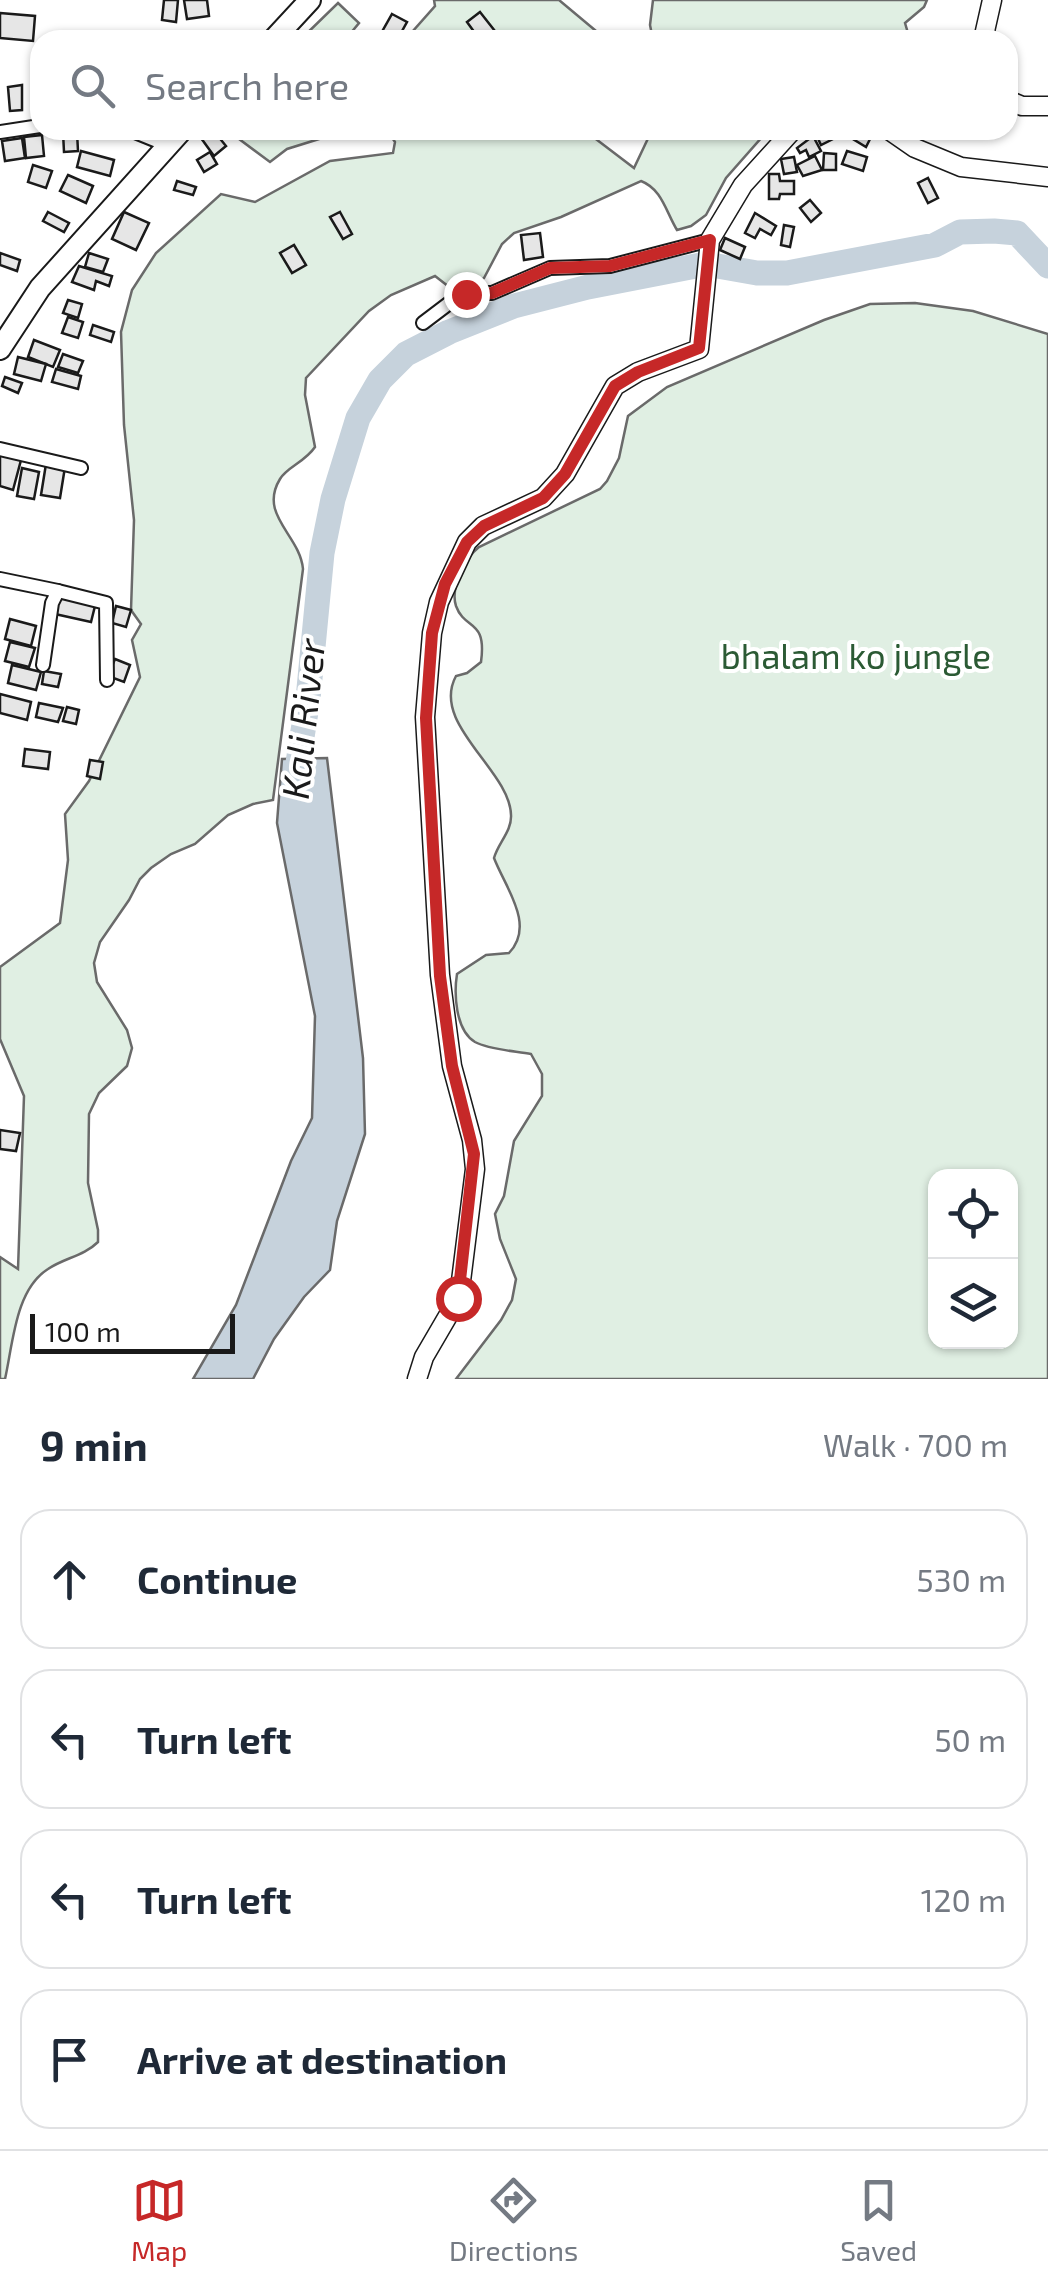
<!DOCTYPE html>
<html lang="en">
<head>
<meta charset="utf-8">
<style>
  :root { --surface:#fff; --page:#f2f2f3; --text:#1f2937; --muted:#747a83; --line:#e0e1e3; --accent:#c62828 }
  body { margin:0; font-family:"Exo 2",sans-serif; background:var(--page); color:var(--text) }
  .controls { position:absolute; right:30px; bottom:30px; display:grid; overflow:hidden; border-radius:20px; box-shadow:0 2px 8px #0004 }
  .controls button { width:90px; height:90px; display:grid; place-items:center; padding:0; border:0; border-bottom:2px solid var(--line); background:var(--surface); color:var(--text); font:50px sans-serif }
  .scale { position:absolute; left:30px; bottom:25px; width:205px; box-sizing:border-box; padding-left:10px; border:5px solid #1a1a1a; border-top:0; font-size:28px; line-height:35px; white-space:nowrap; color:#1a1a1a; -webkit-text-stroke:8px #fff; paint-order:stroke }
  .stop { position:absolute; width:30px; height:30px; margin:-22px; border:8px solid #c62828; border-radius:50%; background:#fff }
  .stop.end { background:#c62828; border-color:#fff; box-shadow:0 2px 10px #0008 }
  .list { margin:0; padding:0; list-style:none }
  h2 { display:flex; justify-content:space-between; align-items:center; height:130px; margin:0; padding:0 40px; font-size:42px }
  h2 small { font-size:32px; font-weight:400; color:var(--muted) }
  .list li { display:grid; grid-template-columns:65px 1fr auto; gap:30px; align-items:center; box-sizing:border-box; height:140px; margin:0 20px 20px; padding:0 20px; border:2px solid var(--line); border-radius:30px }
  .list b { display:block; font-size:38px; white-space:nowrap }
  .list em { font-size:32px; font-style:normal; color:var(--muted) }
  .icon { flex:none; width:55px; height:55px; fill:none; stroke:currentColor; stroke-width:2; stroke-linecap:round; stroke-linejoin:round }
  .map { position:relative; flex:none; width:1048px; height:1379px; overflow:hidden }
  .search { position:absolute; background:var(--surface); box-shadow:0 2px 8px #0004; left:30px; right:30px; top:30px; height:110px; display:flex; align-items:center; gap:25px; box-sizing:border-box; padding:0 35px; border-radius:30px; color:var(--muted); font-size:38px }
  .sheet { height:770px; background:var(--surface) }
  nav { display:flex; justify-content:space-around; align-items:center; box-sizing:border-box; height:140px; border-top:2px solid var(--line); background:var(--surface); font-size:28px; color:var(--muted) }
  nav a { display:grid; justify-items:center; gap:5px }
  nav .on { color:var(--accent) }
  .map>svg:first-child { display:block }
  .green { fill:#e0efe3; stroke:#6a6a6a; stroke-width:2.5; fill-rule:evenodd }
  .water { fill:#c6d2dc; stroke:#6a6a6a; stroke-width:2.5 }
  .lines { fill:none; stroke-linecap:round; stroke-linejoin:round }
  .river { stroke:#c6d2dc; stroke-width:25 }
  .building { fill:#e6e6e6; stroke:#1a1a1a; stroke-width:2.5 }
  .street-casing { stroke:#1a1a1a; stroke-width:16 }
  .secondary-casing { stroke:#1a1a1a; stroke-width:21 }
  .primary-casing { stroke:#1a1a1a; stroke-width:24 }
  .street { stroke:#fff; stroke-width:12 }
  .secondary { stroke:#fff; stroke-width:18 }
  .primary { stroke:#fff; stroke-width:20 }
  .route { stroke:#c62828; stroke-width:12 }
  .labels { text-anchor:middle; stroke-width:8; stroke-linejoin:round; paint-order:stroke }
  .park-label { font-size:35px; fill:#2b5a34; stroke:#fff }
  .water-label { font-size:38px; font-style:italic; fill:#1a1a1a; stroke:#fff }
</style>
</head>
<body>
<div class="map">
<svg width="1048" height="1379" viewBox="0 0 1048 1379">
  <rect width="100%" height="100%" fill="#fff"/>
  <g class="green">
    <path d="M434 0H559L602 36 601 40H405L435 6Z"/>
    <path d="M653 0H927L924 7 905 23 910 40H653L650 25Z"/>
    <path d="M338 3 359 23 345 40H300Z"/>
    <path d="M227 130H348L287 149 270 162Z"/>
    <path d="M387 130H584L634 168 652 130H761L762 137 726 178 706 215 691 226 677 230C666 212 662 189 641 181L561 217 514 233 502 244 484 278 471 290H453L435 276 391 295 369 311 306 378 305 395 315 447C305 462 287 467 280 479 258 515 300 535 303 569L273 800 253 804 228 815 195 844 171 854 151 868 140 879 129 900 100 942 94 963 97 982 127 1030 132 1048 127 1066 99 1093 89 1114 88 1183 98 1230V1242C84 1256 64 1258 48 1269 15 1290 13 1344 5 1379H0V1257L18 1269 24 1096 0 1039V967L60 923 68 860 65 814 89 781 140 677 132 640 141 624 131 610 134 520 124 425 121 332 132 290 156 253 221 194 255 202 330 161 393 153 395 142Z"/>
    <path d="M915 303 973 311 1048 334V1379H456L501 1320 512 1300 516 1279 500 1239 495 1214 504 1196 514 1141 542 1096V1074L531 1054C515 1051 490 1050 475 1042 455 1030 454 993 457 974L486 955 509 953C536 925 505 887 494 858 498 843 512 831 511 815 510 770 430 724 456 676L467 673 481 662C487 618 465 631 456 606 450 588 465 558 479 547L600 489 607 481 619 458 628 416 667 387 824 320 870 304ZM936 1176H1010V1342H936Z"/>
  </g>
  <path class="water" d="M327 758 363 1058 365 1134 337 1221 330 1270 304 1297 274 1339 253 1379H193L236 1305 291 1161 312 1118 315 1016 277 823 282 759Z"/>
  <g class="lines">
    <path class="river" d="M294 788 308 699 322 553 333 499 358 418 380 380 406 354 449 332 514 306 588 287 706 264 757 273H787L935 245 960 232 994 231 1017 233 1048 266"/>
  </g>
  <g class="building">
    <path d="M164 0H178L176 22 162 20Z"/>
    <path d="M184 0H207L209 16 187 19Z"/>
    <path d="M480 12 502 40H480L467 22Z"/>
    <path d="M0 13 35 16 33 41 0 38Z"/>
    <path d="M392 14 407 22 397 40H384L379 37Z"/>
    <path d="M22 85V110L10 111 8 87Z"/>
    <path d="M213 130 226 146 214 156 201 138Z"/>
    <path d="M819 130H834L837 137 821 145 815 132Z"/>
    <path d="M859 130 871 137 866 147 853 139Z"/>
    <path d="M63 132H77L78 151 64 152Z"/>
    <path d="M42 135 44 156 26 158 24 137Z"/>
    <path d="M813 136 821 151 809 157 806 150 800 153 797 148Z"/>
    <path d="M22 138 25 158 5 161 2 141Z"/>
    <path d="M81 151 114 160 110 176 77 167Z"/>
    <path d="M847 151 867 157 863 171 842 164Z"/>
    <path d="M210 152 217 164 204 172 197 160Z"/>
    <path d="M824 153 836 154V170H823Z"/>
    <path d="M815 156 822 170 803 176 797 165Z"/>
    <path d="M794 157 797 172 784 174 781 159Z"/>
    <path d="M33 165 52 171 46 188 28 182Z"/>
    <path d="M769 174H779L780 181H794V194H780L779 199H769Z"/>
    <path d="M68 175 93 186 86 203 60 191Z"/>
    <path d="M928 178 938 198 928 203 918 183Z"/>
    <path d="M177 181 196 187 193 195 174 190Z"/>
    <path d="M810 200 821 213 811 222 800 208Z"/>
    <path d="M48 212 69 223 64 232 43 221Z"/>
    <path d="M124 212 149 223 136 250 112 239Z"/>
    <path d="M340 212 352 234 343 239 330 217Z"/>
    <path d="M755 213 776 226 771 235 760 229 755 238 745 233Z"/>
    <path d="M784 225 794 227 790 247 781 245Z"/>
    <path d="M540 233 543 257 524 260 521 235Z"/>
    <path d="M725 238 745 247 740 259 720 250Z"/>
    <path d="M294 245 306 265 292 273 280 253Z"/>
    <path d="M0 253 20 260 17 271 0 265Z"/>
    <path d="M89 253 108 259 103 272 85 267Z"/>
    <path d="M79 266 112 276 109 286 96 281 94 290 72 282Z"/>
    <path d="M68 300 82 304 78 318 63 313Z"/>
    <path d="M68 317 83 322 78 338 62 333Z"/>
    <path d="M93 325 114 332 111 342 90 335Z"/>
    <path d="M34 340 60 350 53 367 28 357Z"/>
    <path d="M63 354 83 361 78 373 58 367Z"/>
    <path d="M18 357 46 364 41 381 14 374Z"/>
    <path d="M56 369 81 376 78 389 52 382Z"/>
    <path d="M5 377 22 383 18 393 2 386Z"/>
    <path d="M0 454 21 460 13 490 0 486Z"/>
    <path d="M46 464 65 467 60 498 41 495Z"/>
    <path d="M22 468 39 472 34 499 17 496Z"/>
    <path d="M59 595 96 602 91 622 55 614Z"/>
    <path d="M116 606 131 610 126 627 112 623Z"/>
    <path d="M10 619 36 626 31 646 5 639Z"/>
    <path d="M10 642 35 648 29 667 5 661Z"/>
    <path d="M115 659 130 665 124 682 108 676Z"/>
    <path d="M12 665 41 672 36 690 8 683Z"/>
    <path d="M44 671 61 674 58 687 42 684Z"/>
    <path d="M0 694 31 702 27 720 0 713Z"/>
    <path d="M39 703 63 708 58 722 36 717Z"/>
    <path d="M67 707 79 710 76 724 63 721Z"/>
    <path d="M25 749 50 752 48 769 23 766Z"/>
    <path d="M90 760 103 762 100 779 87 776Z"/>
    <path d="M0 1130 20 1133 16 1151 0 1149Z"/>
  </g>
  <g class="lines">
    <defs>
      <g id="street">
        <path d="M130 130 167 145"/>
        <path d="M0 132 40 126"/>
        <path d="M423 323 456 298 473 293H492L550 268 610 266 710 240"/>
        <path d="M0 449 81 468"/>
        <path d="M0 579 58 591 52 603 43 665"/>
        <path d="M58 591 106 603 107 680"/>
      </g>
      <g id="secondary">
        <path d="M983 40 992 0"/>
        <path d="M1008 100 1022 106H1048"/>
        <path d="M889 130 915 148 961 167 1048 177"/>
        <path d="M417 1379 424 1357 459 1297 475 1169 472 1140 452 1066 440 975 425 717 432 633 439 602 467 542 483 526 543 498 565 474 615 386 638 372 699 349 710 240 743 185 793 130"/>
      </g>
      <g id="primary">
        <path d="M273 40 310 0"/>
        <path d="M0 349 40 288 182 130"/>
      </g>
    </defs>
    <use href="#street" class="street-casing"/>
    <use href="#secondary" class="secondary-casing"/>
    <use href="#primary" class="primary-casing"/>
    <use href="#street" class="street"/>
    <use href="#secondary" class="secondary"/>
    <use href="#primary" class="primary"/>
  </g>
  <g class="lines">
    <path class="route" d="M458 1298 474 1154 452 1066 440 976 426 718 432 633 445 584 467 542 484 526 543 498 565 474 615 386 638 372 699 348 710 240 610 266 550 268 492 293 466 294"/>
  </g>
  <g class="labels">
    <g class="park-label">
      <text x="856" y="669">bhalam ko jungle</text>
    </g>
    <g class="water-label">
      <text transform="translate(304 719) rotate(-84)" y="13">Kali River</text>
    </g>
  </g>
</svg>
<div class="controls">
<button><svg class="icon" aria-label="locate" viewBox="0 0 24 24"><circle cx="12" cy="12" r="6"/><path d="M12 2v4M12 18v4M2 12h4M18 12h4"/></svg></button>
<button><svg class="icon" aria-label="layers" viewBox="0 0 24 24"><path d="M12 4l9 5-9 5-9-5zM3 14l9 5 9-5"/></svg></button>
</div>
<div class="scale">100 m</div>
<div class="stop" style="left:458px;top:1298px"></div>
<div class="stop end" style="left:466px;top:294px"></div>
<div class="search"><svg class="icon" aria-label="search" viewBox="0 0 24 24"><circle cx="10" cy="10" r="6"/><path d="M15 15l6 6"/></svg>Search here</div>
</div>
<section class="sheet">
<h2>9 min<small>Walk · 700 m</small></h2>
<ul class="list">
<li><svg class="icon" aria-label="ahead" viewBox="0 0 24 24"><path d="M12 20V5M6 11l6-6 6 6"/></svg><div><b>Continue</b></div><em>530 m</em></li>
<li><svg class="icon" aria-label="left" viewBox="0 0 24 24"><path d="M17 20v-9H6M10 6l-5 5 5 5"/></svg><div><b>Turn left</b></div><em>50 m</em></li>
<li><svg class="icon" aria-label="left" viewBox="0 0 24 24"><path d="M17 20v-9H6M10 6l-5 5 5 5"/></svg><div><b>Turn left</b></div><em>120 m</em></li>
<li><svg class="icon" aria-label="arrive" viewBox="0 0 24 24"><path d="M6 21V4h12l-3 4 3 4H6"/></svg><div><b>Arrive at destination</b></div></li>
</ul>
</section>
<nav>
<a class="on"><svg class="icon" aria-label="map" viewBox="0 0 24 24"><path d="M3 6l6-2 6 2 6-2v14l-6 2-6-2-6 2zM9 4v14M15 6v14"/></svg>Map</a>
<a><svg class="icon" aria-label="directions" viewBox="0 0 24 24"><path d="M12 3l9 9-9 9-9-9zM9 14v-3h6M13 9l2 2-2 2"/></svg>Directions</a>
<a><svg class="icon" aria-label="saved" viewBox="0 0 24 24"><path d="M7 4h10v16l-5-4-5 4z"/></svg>Saved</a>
</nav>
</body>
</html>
